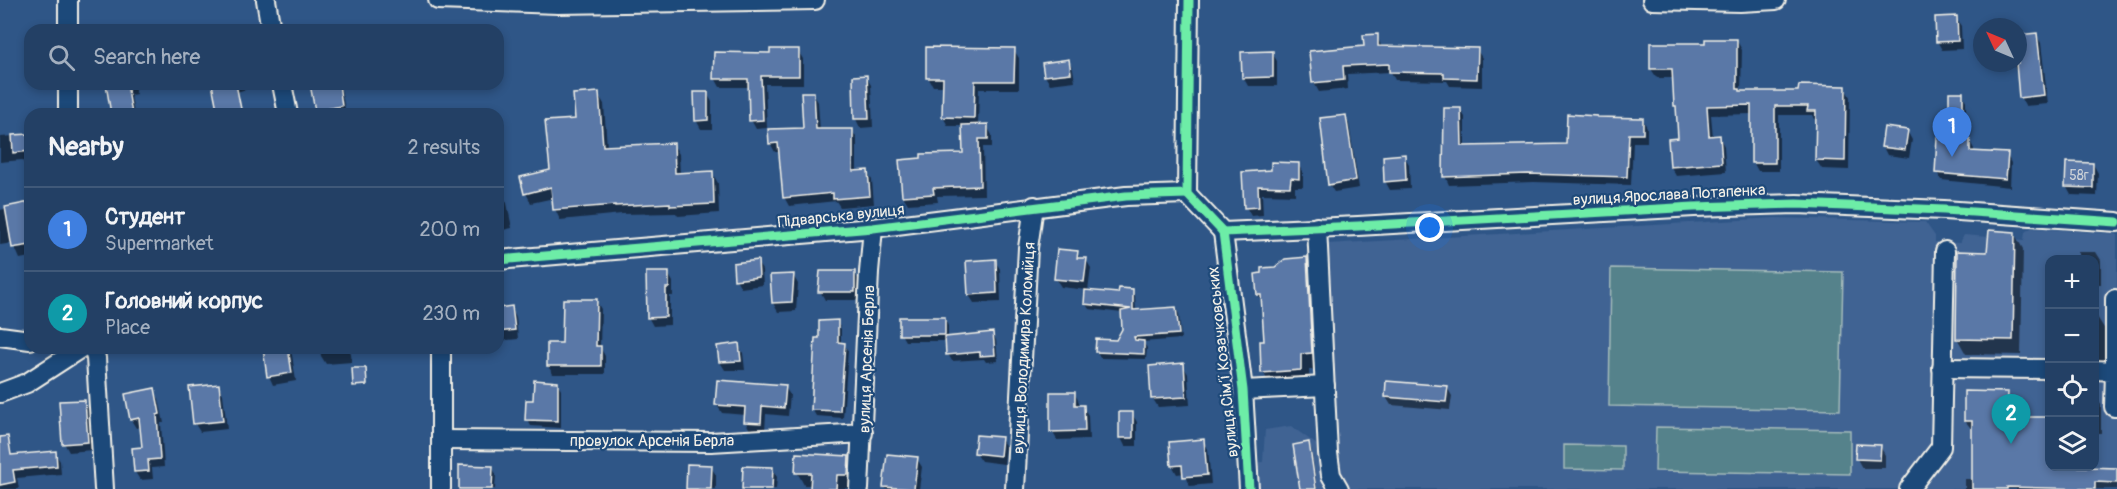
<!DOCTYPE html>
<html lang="en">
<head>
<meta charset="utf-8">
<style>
  :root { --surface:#234065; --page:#2f4b6e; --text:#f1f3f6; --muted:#a3afbf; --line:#405979; --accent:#90b9f0 }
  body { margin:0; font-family:Pangolin,sans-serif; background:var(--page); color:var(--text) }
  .controls { position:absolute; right:18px; bottom:18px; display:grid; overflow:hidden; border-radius:12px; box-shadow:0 3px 9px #0003 }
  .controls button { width:54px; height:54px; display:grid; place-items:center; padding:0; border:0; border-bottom:2px solid var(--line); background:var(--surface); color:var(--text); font:30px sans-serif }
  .compass { position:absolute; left:1973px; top:18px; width:54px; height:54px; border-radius:50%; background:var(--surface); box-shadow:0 3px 9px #0003; rotate:314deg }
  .you { position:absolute; left:1430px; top:228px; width:21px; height:21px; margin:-15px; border:4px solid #fff; border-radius:50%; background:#1a73e8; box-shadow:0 0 0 9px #1a73e833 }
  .badge { display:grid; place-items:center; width:39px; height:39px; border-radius:50%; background:var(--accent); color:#fff; font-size:20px; font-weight:700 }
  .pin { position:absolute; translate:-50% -50px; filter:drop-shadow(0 2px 3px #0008) }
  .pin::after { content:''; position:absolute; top:32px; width:21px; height:18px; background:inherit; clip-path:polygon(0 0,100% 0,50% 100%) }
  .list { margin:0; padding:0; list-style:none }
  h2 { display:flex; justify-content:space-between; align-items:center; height:78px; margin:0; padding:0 24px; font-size:26px }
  h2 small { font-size:20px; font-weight:400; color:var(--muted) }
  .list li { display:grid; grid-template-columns:39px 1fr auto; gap:18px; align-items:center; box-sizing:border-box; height:84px; padding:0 24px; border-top:2px solid var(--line) }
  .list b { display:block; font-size:22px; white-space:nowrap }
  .list p { margin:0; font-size:20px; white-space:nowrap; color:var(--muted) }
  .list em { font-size:20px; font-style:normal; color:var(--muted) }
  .icon { flex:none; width:33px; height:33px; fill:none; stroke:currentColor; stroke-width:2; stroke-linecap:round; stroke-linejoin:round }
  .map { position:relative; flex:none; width:2117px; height:489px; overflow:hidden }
  .search { position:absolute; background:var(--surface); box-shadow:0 3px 9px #0003; left:24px; top:24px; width:480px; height:66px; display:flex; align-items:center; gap:15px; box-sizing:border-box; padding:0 21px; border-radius:18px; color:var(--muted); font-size:22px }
  .panel { position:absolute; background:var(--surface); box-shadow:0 3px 9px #0003; left:24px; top:108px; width:480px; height:246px; border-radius:18px }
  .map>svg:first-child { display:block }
  .built { fill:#406393; fill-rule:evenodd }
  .green { fill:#54828b; stroke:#a4baba; stroke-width:1.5 }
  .shadow { fill:#0007 }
  .building { fill:#5a78a7; stroke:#f4f1e8; stroke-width:1.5 }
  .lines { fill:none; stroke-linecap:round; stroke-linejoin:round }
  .minor-casing { stroke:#f4f1e8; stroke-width:22 }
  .minor { stroke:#1f4a7a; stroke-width:18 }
  .cycleway-casing { stroke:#1f4a7a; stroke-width:13 }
  .cycleway { stroke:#6deda7; stroke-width:9 }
  .labels { text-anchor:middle; stroke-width:4.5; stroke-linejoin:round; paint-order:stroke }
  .number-label { font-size:14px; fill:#ced3d8 }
  .street-label { font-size:16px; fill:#f4f1e8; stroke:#1f4a7a }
</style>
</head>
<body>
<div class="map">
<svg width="2117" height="489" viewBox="0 0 2117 489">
  <rect width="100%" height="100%" fill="#2f5687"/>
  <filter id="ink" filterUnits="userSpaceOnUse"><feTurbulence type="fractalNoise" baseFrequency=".0167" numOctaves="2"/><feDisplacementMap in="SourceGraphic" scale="12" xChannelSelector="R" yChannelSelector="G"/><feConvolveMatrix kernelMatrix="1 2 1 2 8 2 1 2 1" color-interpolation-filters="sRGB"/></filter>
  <g filter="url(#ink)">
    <g class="built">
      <path d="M1775 218 1925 222 1935 236V242L1960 243 1964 235 2024 240 2025 232 2031 228 2117 234V489H1338L1330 339 1327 244ZM2050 260H2094V466H2050Z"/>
      <path d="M1291 426 1328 453 1333 489H1249L1248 463 1263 462 1265 430Z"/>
    </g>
    <g class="green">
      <path d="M1611 268 1843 272 1840 410 1609 406Z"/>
      <path d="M1656 427 1850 430V474L1655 471Z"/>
      <path d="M1564 445 1623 446V470L1564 469Z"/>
    </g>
    <g class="shadow">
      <path d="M1956 18 1961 26 1962 49 1942 50 1937 41Z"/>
      <path d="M2036 34 2041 43 2048 104 2025 106 2020 97 2018 76 2013 63H2018V36Z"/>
      <path d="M1377 36 1382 48 1477 50 1482 58V87L1450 86 1447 81 1395 80 1391 72 1347 74 1348 89 1319 92 1314 83 1311 52 1365 47Z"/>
      <path d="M1737 41 1742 50 1741 92 1800 93 1845 88 1850 97 1849 170 1822 169 1816 160 1817 120 1814 119 1812 115H1779V171H1758L1753 162V114L1711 115 1713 137 1719 136 1724 146 1726 172 1676 176 1671 167 1680 139 1677 110 1675 106 1674 78H1657L1651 69V45L1706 44Z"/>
      <path d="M1014 50 1019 58V89H979L978 126H987L992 135V147H983L984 195 937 196 938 202 908 204 903 196 964 154V126H948L943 117 944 86H933L928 77Z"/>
      <path d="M798 51 803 59V84H765L767 128 756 129 751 120 749 87H720L715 78 771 55Z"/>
      <path d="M1272 53 1277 61V86H1248L1243 77Z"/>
      <path d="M27 56H30V82L26 75Z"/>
      <path d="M1069 61 1073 69 1075 81 1050 84 1045 76Z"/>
      <path d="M854 77H866L871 85 873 127 860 128 856 119Z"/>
      <path d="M107 84H135L136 94 131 95 134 114H112Z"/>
      <path d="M232 84H262L237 92Z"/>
      <path d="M312 84H340L346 114H318Z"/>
      <path d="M707 93 712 102V129H701L696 120Z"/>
      <path d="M813 93 818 102 820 131 852 130 857 139V172H867L872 180 874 204 840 207 836 201 789 206 784 197 780 152H775L770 143 805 129Z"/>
      <path d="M1962 93 1966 101V141H1970L1974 149V153L2007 155 2011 163 2010 187 1941 180 1937 172 1951 140Z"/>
      <path d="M598 94 604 104 607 147 673 144 679 154 680 175 712 173 718 183 719 213 678 216 676 213 622 214 560 220 555 209 554 198 531 203 526 193 551 171 576 121Z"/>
      <path d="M1460 109 1465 117V147L1567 145 1642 119 1647 127V142H1633L1631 185 1534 182 1449 185 1445 176Z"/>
      <path d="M1345 116 1349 124 1359 188 1334 192 1329 184Z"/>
      <path d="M1907 131 1912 140 1909 158 1887 155 1883 147Z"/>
      <path d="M30 135V167H26L22 160 0 162V137Z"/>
      <path d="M1404 156 1409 164 1410 189 1390 190 1385 181Z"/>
      <path d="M1298 164 1303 173V187H1295V195L1262 194 1263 215 1251 216 1246 207 1244 173 1272 171Z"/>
      <path d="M2093 164 2098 173 2097 196 2071 195 2066 186Z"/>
      <path d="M498 195H502L507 203 512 228 498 231Z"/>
      <path d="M30 204V257L20 259 13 243 0 245V210Z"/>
      <path d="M2014 233 2023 249 2021 355 1966 354 1957 338 1989 253Z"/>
      <path d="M2078 252H2096L2101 260V284H2094V260H2078Z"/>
      <path d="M1077 253 1080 259 1086 260 1091 268 1088 291 1120 295 1132 290 1135 296 1136 312 1176 308 1179 314 1181 339 1143 342 1147 348 1146 359 1100 358 1097 352 1117 341 1123 329 1122 313 1089 309 1085 303 1087 290 1061 287 1056 279Z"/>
      <path d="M1306 259 1316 275 1320 369 1309 370 1310 386 1272 388 1263 372 1265 342 1263 303 1258 295Z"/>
      <path d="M995 261 1000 269 1001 302 974 303 969 295Z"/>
      <path d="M757 262 762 270 763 285 741 288 736 279Z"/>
      <path d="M854 272 859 281V300H825L820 291Z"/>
      <path d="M668 273 673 282V296H670V325L653 326 648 317Z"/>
      <path d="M793 275 798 284 796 311 778 312 773 303 772 276Z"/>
      <path d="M596 301 601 309 600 347 605 356V374H553L548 366Z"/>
      <path d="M512 308 516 317 518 339 498 341V309Z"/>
      <path d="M2094 312 2107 333V365H2094Z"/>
      <path d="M945 319 948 326V338L992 333 996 340 998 361 986 362 984 359 952 361 948 354 947 341H905L901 334Z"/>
      <path d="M837 322 841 329V344H844L848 351 843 418 816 416 812 409Z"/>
      <path d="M738 344 743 353 745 370H725L720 362Z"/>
      <path d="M274 348H288L292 355 296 381 273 385 269 376Z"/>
      <path d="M320 348H350L352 362 326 364 321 356Z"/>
      <path d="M1183 365 1188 374 1190 405 1158 407 1153 399 1151 368Z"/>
      <path d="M557 383 561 390V428L531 426 527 419 534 402Z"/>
      <path d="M218 385 223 394 227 429 200 432 195 424 191 389Z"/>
      <path d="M785 387 790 395 788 416 766 414 765 431 750 430 745 421 746 415 722 413 717 405Z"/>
      <path d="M1447 387 1452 396 1450 410 1391 405 1386 397Z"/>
      <path d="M154 390 159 399 164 423H161L164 467 152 468 153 479 140 480 135 472 143 449 141 427 136 428 131 420Z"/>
      <path d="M2007 393 2013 404V419H2050V466H2092V470H2117V489H1965V479H1973L1974 432 1965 421Z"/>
      <path d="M1075 394 1079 402V407H1083L1088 415 1089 439 1057 440 1052 431Z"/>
      <path d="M2094 394 2101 405V433H2094Z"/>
      <path d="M84 401 89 410 92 450 69 452 64 443Z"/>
      <path d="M1132 414 1137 422V446H1125L1121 438Z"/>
      <path d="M1001 439 1006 447 1004 464 981 461 976 453Z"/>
      <path d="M1203 441 1208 449 1211 484 1190 486 1185 473 1177 474 1172 465Z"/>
      <path d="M1309 444 1311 448 1317 489H1301Z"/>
      <path d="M1857 446H1880L1885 455V468H1862L1857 459Z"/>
      <path d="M55 453 60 461 61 474 17 478 19 489H0V458Z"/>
      <path d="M848 458 856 470 855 488 811 489V485H804L797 472Z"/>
      <path d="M917 459 922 467 919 489H886L885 487Z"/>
      <path d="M492 467 496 474 495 489H460Z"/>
      <path d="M711 467 716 475V489H688Z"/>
      <path d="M772 468 777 477 776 489H743Z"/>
    </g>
    <g class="building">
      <path d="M1957 16 1958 41 1936 42 1935 17Z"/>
      <path d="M2037 33 2044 95 2019 98 2016 63H2018V35Z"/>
      <path d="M1378 34V46L1478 48 1477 79 1444 78V73L1389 72V64L1343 66 1344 80 1312 83 1309 51 1364 46 1363 35Z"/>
      <path d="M1705 39H1737V89H1740V91H1798L1799 85 1846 86 1845 161 1815 160 1816 111H1807L1808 106H1775V163H1751V105L1707 106 1709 136 1720 135 1722 163 1670 167 1668 139 1678 138 1676 106H1674L1672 69H1650V43H1705Z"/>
      <path d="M926 47 1015 48 1014 81H975L974 118 942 117 943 78H926Z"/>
      <path d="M770 49H799V76H761L763 120 749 121 748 79H713L714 52 770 53Z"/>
      <path d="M1273 51V77L1242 78 1241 52Z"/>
      <path d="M1069 59 1071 73 1044 76 1042 63Z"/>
      <path d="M867 75 869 119H854L853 76Z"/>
      <path d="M106 84H127L132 114H111Z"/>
      <path d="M212 84H236L242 114H218Z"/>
      <path d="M310 84H339L342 106 315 111Z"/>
      <path d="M599 92 603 146 674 143 675 173 713 171 714 204 670 206V203L615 206V205L553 210 551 187 524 194 520 177 550 170 545 121 575 119 573 94Z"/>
      <path d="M694 92H708V120L695 121Z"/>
      <path d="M801 92H814L816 129H853V171L868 170 870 196 833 199V193L783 198 778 143 769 144 768 129 803 128Z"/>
      <path d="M1949 92H1963V139L1970 140V151L2008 153 2006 179 1935 173 1937 137 1949 138Z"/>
      <path d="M1444 108H1461L1462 146 1566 144 1567 114 1597 116V117L1643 118V134H1629L1627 177 1528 174 1443 177Z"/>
      <path d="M1346 115 1356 180 1328 185 1320 118Z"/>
      <path d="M988 124V139H979L980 186 933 188 934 194 902 196 899 160 921 158V154L963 153 962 125Z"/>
      <path d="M1884 127 1908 130 1905 150 1881 147Z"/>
      <path d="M30 134V151L13 153 12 135Z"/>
      <path d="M1405 154 1406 180 1384 182 1383 156Z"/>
      <path d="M1271 162 1299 163V179L1291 178 1290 187 1258 186 1259 207 1244 208 1242 172 1271 170Z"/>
      <path d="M2066 162 2093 163V188L2065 187Z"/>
      <path d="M30 202V245L12 248 5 207Z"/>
      <path d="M1989 230 2015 232 2013 340 1956 339 1957 251 1987 252Z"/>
      <path d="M1057 249 1078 251 1077 258H1087L1084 282 1054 279Z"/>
      <path d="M1307 257 1312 353 1301 354V370L1261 373 1260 341H1264L1261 295H1257L1255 274 1261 273V268L1275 267 1285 259Z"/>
      <path d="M996 259 997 293 968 295 966 261Z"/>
      <path d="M758 260 759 277 734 280 733 263Z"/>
      <path d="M820 271H855V292H818Z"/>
      <path d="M646 272H669V288H666V317L647 318Z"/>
      <path d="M794 274 792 302 772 303 770 275Z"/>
      <path d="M1119 288 1133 289V310L1176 307 1179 334 1134 337 1135 340 1144 341V354L1095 352 1096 339 1116 340 1122 329 1121 311 1131 309 1084 304 1085 290 1118 293Z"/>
      <path d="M563 299H597L596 346H601V366H547V343H562Z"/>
      <path d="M512 306 515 330 498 332V308Z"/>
      <rect x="899" y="317" width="46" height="18"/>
      <path d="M838 320V342L845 343 840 411 811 410 815 338H819V321Z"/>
      <path d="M993 332 995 355 980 356V352L946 355 945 337Z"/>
      <path d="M739 343 741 361 719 362 717 346Z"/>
      <path d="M263 348H288L292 373 267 377Z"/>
      <path d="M1184 363 1186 397 1151 399 1149 366Z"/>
      <path d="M352 368H366L367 385 353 386Z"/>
      <path d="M534 380 558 382V421L525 420 526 400H533Z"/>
      <path d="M717 380 786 385 784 408 762 406 761 423 744 422 745 407 715 405Z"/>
      <path d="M1386 381 1448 386 1446 402 1385 397Z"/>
      <path d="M219 384 223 421 193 424 189 387Z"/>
      <path d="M155 388 160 414 157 415 160 459 148 460 149 471 134 472 132 448 142 447 139 418 130 420 125 394Z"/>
      <path d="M1964 391 2008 392 2007 417H2049V466L2117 468V483L2095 482V489L2007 487V489H1972V421H1964Z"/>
      <path d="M1050 392H1075V405H1084L1085 431 1050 432Z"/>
      <path d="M85 400 88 442 62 444 59 401Z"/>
      <rect x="1119" y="412" width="14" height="26"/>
      <path d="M976 435 1002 437 1000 456 974 453Z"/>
      <path d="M8 436 11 455 56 451 57 466 13 470 15 482 0 485V437Z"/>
      <path d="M1204 439 1207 475 1183 477 1182 465 1171 466 1169 442Z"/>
      <path d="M1309 442 1316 489H1300L1293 445Z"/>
      <path d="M1856 444 1881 445 1880 460 1855 459Z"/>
      <path d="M796 453 849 456 848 475H837L836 489H810L811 473H795Z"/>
      <path d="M887 454 918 457 914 489 883 487Z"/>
      <path d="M687 464 712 465 711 489H686Z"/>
      <path d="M459 465 493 466 492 489H459Z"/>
      <path d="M743 466 773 467 772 489H742Z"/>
    </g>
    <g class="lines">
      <defs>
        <g id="minor">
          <path d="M266 0 271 30"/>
          <path d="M438 0 558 4 815 0"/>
          <path d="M1189 0 1187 194 1223 232"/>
          <path d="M1652 0 1740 2 1776 0"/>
          <path d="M68 30V0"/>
          <path d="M282 84 288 114"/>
          <path d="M68 114V84"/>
          <path d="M1317 227 1328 453 1331 475 1339 489"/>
          <path d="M1223 232 1358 226 1694 207 1797 204 1944 210 2117 222"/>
          <path d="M1223 232 1243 390 1249 489"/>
          <path d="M498 260 873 228 1126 196 1187 194"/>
          <path d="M0 336 30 340"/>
          <path d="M93 348 96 358 104 489"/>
          <path d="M1942 368 2050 369"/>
          <path d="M2094 370 2115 371 2114 407H2117"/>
          <path d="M2115 371V299"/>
          <path d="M1243 390 1325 386"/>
          <path d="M0 393 27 383 81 348"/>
          <path d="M441 440 711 442 863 433"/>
          <path d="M441 489V348"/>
          <path d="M859 489 869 272 873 228"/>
          <path d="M1015 489 1028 248 1034 206"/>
          <path d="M1909 489 1941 447 1945 251"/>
        </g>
      </defs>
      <use href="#minor" class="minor-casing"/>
      <use href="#minor" class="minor"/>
      <defs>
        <g id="cycleway">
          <path d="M1189 0 1187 194 1223 232"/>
          <path d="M1223 232 1358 226 1694 207 1797 204 1944 210 2117 222"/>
          <path d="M1223 232 1243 390 1249 489"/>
          <path d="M498 260 873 228 1126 196 1187 194"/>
        </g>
      </defs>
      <use href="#cycleway" class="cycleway-casing"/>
      <use href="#cycleway" class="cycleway"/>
    </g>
  </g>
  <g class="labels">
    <g class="number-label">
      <text x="2079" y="180">58г</text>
    </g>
    <g class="street-label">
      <text transform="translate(1669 194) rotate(-3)" y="6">вулиця Ярослава Потапенка</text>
      <text transform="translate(841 215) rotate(-6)" y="6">Підварська вулиця</text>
      <text transform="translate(1023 348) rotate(-87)" y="6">вулиця Володимира Коломійця</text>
      <text transform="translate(866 359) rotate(-88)" y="6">вулиця Арсенія Берла</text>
      <text transform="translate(1222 362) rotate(-96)" y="6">вулиця Сімʼї Козачковських</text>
      <text x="652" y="446">провулок Арсенія Берла</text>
    </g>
  </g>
</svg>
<div class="controls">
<button>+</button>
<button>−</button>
<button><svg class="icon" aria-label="locate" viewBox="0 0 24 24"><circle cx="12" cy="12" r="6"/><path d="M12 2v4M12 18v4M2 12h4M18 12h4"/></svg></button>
<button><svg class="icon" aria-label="layers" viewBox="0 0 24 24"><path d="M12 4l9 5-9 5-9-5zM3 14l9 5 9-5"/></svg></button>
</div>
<svg class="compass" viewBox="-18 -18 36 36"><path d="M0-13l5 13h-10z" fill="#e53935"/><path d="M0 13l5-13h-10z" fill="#a3afbf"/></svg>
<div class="you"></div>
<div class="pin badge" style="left:1952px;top:157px;background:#3f7fe0">1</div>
<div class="pin badge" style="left:2011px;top:444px;background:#0f9aa8">2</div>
<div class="search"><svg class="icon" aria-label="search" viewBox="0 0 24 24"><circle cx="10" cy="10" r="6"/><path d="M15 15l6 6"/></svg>Search here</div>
<section class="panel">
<h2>Nearby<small>2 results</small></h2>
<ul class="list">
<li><span class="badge" style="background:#3f7fe0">1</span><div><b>Студент</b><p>Supermarket</p></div><em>200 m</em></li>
<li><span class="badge" style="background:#0f9aa8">2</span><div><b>Головний корпус</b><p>Place</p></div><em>230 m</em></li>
</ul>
</section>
</div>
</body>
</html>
